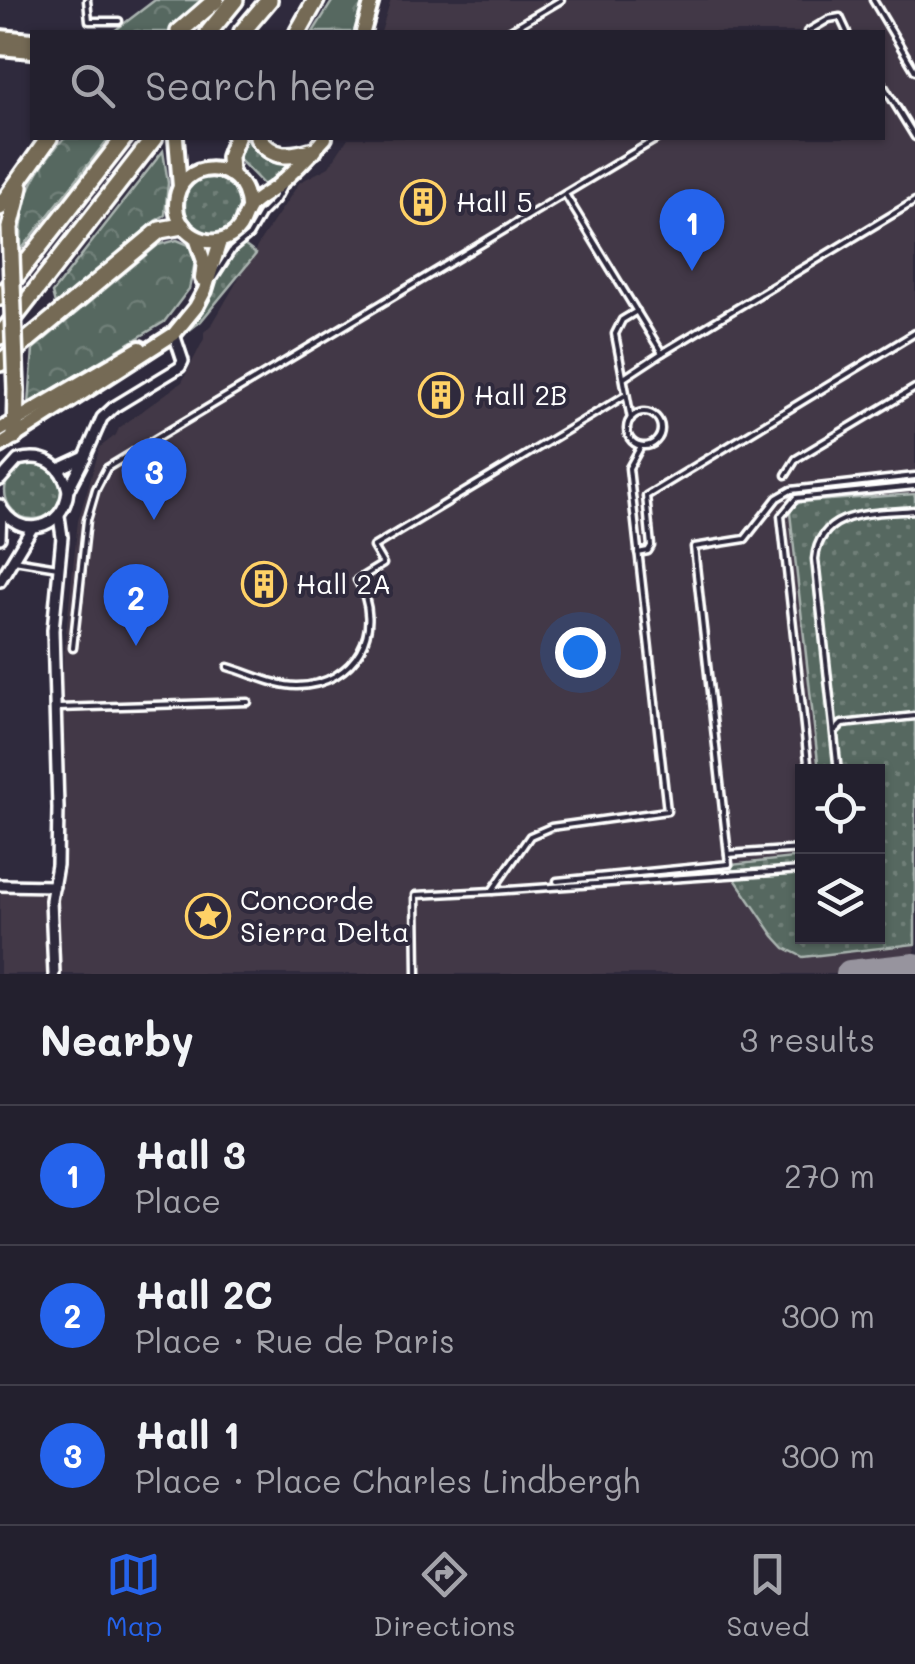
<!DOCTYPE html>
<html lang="en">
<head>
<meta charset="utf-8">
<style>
  :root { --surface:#23202e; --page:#2b2836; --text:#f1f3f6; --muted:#a3a3aa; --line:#403e4a; --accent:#2563eb }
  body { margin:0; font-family:Mali,sans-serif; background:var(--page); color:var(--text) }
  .controls { position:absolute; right:30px; bottom:30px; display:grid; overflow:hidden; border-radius:0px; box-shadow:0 2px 8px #0004 }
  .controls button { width:90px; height:90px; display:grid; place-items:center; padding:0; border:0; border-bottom:2px solid var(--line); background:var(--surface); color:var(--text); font:50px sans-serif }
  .you { position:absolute; left:580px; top:652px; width:35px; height:35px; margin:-25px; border:8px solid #fff; border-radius:50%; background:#1a73e8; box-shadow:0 0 0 15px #1a73e833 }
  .badge { display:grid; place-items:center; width:65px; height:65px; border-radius:50%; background:var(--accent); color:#fff; font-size:32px; font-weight:700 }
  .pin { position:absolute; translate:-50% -82px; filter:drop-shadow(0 2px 5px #0008) }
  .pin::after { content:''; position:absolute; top:52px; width:35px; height:30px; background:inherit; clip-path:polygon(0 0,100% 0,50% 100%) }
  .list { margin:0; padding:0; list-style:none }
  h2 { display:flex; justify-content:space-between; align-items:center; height:130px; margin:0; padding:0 40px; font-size:42px }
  h2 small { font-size:32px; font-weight:400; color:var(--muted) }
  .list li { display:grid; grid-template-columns:65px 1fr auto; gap:30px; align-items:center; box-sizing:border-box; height:140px; padding:0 40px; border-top:2px solid var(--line) }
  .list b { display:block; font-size:38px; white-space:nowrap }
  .list p { margin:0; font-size:32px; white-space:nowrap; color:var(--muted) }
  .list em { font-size:32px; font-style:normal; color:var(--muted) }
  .icon { flex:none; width:55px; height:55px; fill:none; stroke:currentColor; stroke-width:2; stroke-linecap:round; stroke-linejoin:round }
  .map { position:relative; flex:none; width:915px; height:974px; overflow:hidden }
  .search { position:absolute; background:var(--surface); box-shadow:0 2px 8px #0004; left:30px; right:30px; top:30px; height:110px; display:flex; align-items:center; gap:25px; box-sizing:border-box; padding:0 35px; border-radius:0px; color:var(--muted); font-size:38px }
  .sheet { height:550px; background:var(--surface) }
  nav { display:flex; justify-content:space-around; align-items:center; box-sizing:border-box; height:140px; border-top:2px solid var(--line); background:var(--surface); font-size:28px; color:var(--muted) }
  nav a { display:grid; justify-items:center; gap:5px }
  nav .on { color:var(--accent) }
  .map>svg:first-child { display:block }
  .built { fill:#423946; fill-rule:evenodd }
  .grass { fill:url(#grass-dots); stroke:#aab4b0; stroke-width:2.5 }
  .forest { fill:url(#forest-crowns); stroke:#aab4b0; stroke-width:2.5 }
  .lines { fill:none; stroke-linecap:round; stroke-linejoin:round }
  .taxiway { stroke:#97949e; stroke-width:28 }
  .lane-casing { stroke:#fff; stroke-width:11 }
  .street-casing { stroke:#fff; stroke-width:16 }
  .primary-casing { stroke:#fff; stroke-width:20 }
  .highway-casing { stroke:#fff; stroke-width:22 }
  .lane { stroke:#2f2a3d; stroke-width:4 }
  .street { stroke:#2f2a3d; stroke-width:9 }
  .primary { stroke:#746b55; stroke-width:12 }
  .highway { stroke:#746b55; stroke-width:15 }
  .highway-bridge-casing { stroke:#fff; stroke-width:22; stroke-linecap:butt }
  .highway-bridge { stroke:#746b55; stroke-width:15 }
  .labels { text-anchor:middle; stroke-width:8; stroke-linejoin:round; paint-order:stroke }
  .poi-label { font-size:28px; fill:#fff; stroke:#2f2a3d; text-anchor:start }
</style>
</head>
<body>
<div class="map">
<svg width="915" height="974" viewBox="0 0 915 974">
  <defs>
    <pattern id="grass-dots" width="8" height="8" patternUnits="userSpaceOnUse" patternTransform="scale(2.5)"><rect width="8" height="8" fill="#566860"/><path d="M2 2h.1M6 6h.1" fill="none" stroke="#6f7f78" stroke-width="1.8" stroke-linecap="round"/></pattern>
    <pattern id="forest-crowns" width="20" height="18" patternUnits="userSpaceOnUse" patternTransform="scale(2.5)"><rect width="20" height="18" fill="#566860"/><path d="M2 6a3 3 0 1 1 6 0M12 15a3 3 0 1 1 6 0" fill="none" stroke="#6f7f78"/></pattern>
  </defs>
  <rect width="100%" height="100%" fill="#2f2a3d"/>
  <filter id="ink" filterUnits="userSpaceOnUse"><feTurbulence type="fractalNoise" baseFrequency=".01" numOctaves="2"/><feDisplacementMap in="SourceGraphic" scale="20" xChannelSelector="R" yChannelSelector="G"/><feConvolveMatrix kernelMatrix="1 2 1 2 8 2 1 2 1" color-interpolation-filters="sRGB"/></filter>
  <g filter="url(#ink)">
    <path class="built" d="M391 0H915V974H0V879H51L63 661 78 521 100 447 116 435 119 428 182 382 204 339V332L213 323 261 240 300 182 329 167 348 138H882V32H381ZM802 772H878V936H802Z"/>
    <g class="grass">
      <path d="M241 138H255L278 161 293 164 265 186 237 157Z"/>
      <circle cx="211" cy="205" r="29"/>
      <path d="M244 245 256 254 201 321 182 336 231 253Z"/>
      <circle cx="33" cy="491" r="28"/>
      <path d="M915 494V944L803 957 785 948 774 936 735 879 731 865 802 857V936H878V772L819 771 790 513 794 505 801 502Z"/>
    </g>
    <g class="forest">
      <path d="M155 0H208L172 32H113Z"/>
      <path d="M333 0H364L357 32H313Z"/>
      <path d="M64 138H109L21 250C20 199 31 175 64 138Z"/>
      <path d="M163 151 168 183 165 215 155 221 56 308 52 293Z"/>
      <path d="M177 240 189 245 196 258 189 289 164 322 29 404 33 349 158 245Z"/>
    </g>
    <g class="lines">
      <path class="taxiway" d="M850 974 915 967"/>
      <defs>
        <g id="lane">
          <path d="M87 0 89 21H119"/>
          <path d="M873 0 915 71"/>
          <path d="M507 32 561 0"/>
          <path d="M807 32 829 19 840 17 847 32"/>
          <path d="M882 83 915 137"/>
          <path d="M565 194 662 353 624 378"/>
          <path d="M214 278 232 250 249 236 261 215 276 200 283 187"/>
          <path d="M662 353 915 201"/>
          <circle cx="644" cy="429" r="17"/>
          <path d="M631 419 615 334 622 320 637 311"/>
          <path d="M786 475 796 459 915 388"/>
          <path d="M638 553 648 551 651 546 646 496 915 333"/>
          <path d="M14 560 58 567"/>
          <path d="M73 648 87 520 96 489 107 468 658 138"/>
          <path d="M228 667C250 673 275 686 297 686 355 685 387 629 357 580L383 564 373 547 624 396"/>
          <path d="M58 708 248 702"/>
          <path d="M836 730 842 724 915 716"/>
          <path d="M809 772 781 516 796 498 915 486"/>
          <path d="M838 772 815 559C820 508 875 514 915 510"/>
          <path d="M728 854 802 849"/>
          <path d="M557 881 729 864 694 547 745 539 777 498 791 490 915 476"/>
          <path d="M493 891 802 870"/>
          <path d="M417 974 416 895 492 891 530 836 551 827 667 811 629 468 641 446"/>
        </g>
        <g id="street">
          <path d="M85 457 102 418 114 407 180 367 183 361 174 334"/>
          <path d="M59 469 85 457 68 490"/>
          <path d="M0 480 18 460C44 453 62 464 68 490 65 530 18 541 0 505"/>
          <path d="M0 538 1 512"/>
          <path d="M0 581 32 528"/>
          <path d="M0 885 54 886"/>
          <path d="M54 974 51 900 57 865 58 808 53 630 62 537 59 516"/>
        </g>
        <g id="primary">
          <path d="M363 32 372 0"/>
          <path d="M0 37 32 40"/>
          <path d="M0 48 32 51"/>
          <path d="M176 138 180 187"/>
          <path d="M248 207C246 156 176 158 176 205 176 232 207 251 231 236 244 228 243 214 251 205 258 198 268 193 276 187 294 172 310 155 325 138"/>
          <path d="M196 238 204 261 202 279"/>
          <path d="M0 430 140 348"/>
          <path d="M0 446 174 334 196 307 205 290 220 241"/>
        </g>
        <g id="highway">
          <path d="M179 32 216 0"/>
          <path d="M209 32 235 0"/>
          <path d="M242 32 269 0"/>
          <path d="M298 32 316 0"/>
          <path d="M258 138C273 160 291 157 314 150"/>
          <path d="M230 173 229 157 236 138"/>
          <path d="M0 207 49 138"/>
          <path d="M10 228 20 187"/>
          <path d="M0 297 124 138"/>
          <path d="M0 336 154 138"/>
          <path d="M0 363 160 230 182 226"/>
          <path d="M15 436 16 390"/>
        </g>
      </defs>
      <use href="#lane" class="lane-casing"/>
      <use href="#street" class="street-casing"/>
      <use href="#primary" class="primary-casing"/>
      <use href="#highway" class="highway-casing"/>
      <use href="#lane" class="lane"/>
      <use href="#street" class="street"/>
      <use href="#primary" class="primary"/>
      <use href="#highway" class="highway"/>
      <defs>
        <path id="highway-bridge" d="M10 228 16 390"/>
      </defs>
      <use href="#highway-bridge" class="highway-bridge-casing"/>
      <use href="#highway-bridge" class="highway-bridge"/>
    </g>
  </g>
  <defs>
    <symbol id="building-ring" viewBox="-11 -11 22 22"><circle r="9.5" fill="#2f2a3d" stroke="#ffd166" stroke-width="1.5"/><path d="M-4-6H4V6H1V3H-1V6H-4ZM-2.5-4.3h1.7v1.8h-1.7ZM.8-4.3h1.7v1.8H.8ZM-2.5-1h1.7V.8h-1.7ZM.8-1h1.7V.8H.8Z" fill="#ffd166"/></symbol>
    <symbol id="sight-ring" viewBox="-11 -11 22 22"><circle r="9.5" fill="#2f2a3d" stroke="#ffd166" stroke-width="1.5"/><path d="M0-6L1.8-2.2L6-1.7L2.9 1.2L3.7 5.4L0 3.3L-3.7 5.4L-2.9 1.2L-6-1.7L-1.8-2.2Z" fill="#ffd166"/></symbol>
  </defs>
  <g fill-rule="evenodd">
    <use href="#building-ring" x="398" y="177" width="50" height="50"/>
    <use href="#building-ring" x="416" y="370" width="50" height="50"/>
    <use href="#building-ring" x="239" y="559" width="50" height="50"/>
    <use href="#sight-ring" x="183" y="891" width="50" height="50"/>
  </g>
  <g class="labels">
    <g class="poi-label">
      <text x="456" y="212">Hall 5</text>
      <text x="474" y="405">Hall 2B</text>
      <text x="296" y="594">Hall 2A</text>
      <text x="240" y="910">Concorde<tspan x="240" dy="32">Sierra Delta</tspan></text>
    </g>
  </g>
</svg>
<div class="controls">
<button><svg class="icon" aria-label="locate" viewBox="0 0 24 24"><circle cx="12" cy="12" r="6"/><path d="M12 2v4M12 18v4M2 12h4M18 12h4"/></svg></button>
<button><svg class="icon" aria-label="layers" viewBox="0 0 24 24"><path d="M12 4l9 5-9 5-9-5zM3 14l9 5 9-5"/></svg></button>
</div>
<div class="you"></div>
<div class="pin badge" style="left:692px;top:271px">1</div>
<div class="pin badge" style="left:136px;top:646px">2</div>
<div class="pin badge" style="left:154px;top:520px">3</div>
<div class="search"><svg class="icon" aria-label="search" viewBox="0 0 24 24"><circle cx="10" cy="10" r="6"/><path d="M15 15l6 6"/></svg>Search here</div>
</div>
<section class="sheet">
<h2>Nearby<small>3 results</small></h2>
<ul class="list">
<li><span class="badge">1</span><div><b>Hall 3</b><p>Place</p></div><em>270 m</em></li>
<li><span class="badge">2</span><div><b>Hall 2C</b><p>Place · Rue de Paris</p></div><em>300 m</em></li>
<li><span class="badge">3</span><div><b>Hall 1</b><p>Place · Place Charles Lindbergh</p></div><em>300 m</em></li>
</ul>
</section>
<nav>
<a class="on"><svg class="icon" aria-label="map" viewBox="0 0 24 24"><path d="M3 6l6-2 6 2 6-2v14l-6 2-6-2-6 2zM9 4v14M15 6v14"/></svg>Map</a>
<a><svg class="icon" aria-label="directions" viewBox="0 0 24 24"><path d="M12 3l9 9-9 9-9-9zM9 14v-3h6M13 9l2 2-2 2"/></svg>Directions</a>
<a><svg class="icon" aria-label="saved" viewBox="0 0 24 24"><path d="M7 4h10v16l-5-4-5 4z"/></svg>Saved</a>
</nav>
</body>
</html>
